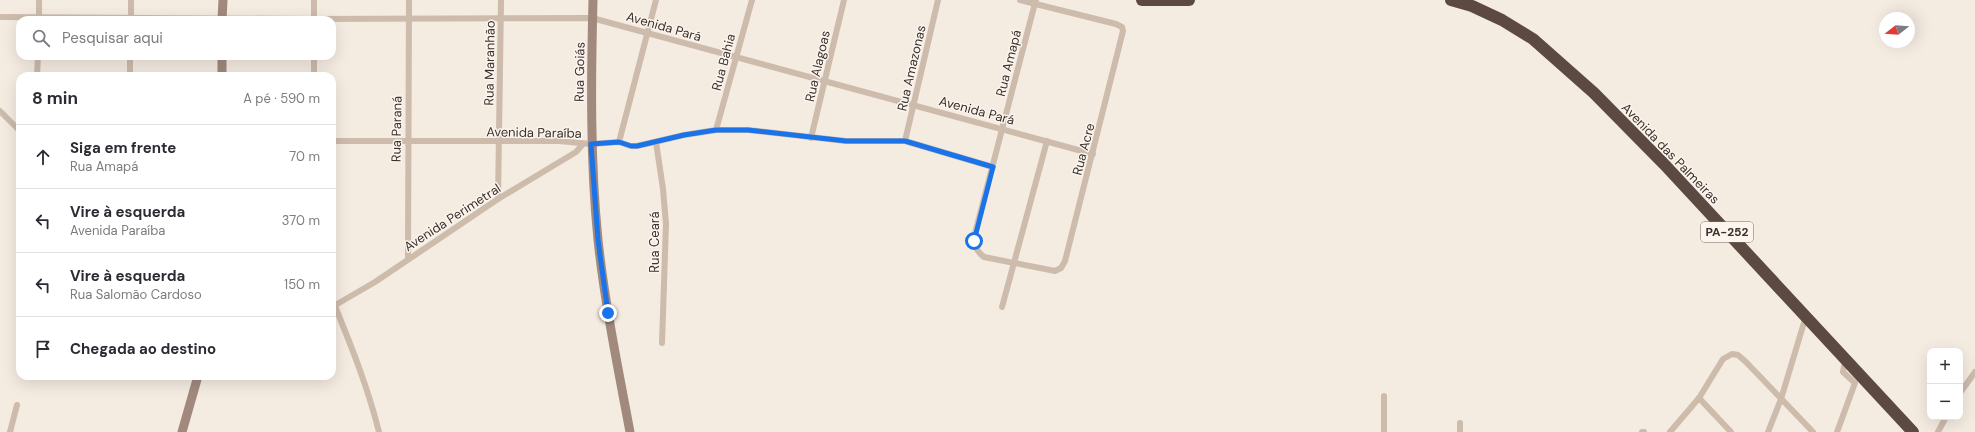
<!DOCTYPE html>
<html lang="pt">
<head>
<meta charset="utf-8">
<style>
  :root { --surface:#fff; --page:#f2f2f3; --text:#2b2b33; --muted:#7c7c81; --line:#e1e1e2 }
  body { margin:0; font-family:"DM Sans",sans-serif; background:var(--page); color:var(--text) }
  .controls { position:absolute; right:12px; bottom:12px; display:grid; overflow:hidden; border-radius:8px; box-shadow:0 4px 16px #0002 }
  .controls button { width:36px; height:36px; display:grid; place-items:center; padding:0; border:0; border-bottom:1px solid var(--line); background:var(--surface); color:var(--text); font:20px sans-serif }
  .compass { position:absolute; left:1879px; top:12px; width:36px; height:36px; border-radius:50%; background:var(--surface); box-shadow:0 4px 16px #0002; rotate:253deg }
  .stop { position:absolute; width:12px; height:12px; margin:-9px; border:3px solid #1a73e8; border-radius:50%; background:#fff }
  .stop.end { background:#1a73e8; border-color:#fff; box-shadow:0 1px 4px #0008 }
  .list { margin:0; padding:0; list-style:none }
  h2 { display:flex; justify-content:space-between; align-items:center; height:52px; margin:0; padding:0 16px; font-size:17px }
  h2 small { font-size:13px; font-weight:400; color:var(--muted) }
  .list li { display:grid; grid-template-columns:26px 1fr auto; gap:12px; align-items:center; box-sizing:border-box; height:64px; padding:0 16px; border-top:1px solid var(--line) }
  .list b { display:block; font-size:15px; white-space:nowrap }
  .list p { margin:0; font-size:13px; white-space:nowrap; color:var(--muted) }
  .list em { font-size:13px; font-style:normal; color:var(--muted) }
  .icon { flex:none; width:22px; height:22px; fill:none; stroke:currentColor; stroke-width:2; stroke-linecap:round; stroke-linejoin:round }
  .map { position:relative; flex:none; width:1975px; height:432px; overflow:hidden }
  .search { position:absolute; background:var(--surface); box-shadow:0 4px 16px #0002; left:16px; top:16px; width:320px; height:44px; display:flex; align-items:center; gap:10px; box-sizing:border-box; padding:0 14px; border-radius:12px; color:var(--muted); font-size:15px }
  .panel { position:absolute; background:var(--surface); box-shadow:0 4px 16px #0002; left:16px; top:72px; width:320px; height:308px; border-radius:12px }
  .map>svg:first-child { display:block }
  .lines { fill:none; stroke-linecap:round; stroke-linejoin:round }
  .street { stroke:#cdbbac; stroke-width:6 }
  .secondary { stroke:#a18a7d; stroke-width:9 }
  .highway { stroke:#5c4a42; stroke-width:12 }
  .route { stroke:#1a73e8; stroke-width:5 }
  .labels { text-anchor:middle; stroke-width:3; stroke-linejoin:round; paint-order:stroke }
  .shield { fill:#fbf5ee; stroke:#756b66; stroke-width:1 }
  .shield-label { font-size:12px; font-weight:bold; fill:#3b302b }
  .street-label { font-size:13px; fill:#3b302b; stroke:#fbf5ee }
</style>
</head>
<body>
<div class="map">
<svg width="1975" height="432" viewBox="0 0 1975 432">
  <rect width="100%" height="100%" fill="#f4ebe1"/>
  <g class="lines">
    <g class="street">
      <path d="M1020 0 1116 24 1122 27 1123 31 1065 261 1061 268 1055 271 984 257C977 252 974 246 974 237L1035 3 1036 0"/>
      <path d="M0 17 314 19 592 18 1093 154"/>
      <path d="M39 20V0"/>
      <path d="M131 20V0"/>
      <path d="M314 20V0"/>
      <path d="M314 56V76"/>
      <path d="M37 76 38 56"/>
      <path d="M130 76V56"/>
      <path d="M0 111 20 131"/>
      <path d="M716 130 752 0"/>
      <path d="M811 138 844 0"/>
      <path d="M332 141H559L591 144 619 142 631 146H637L684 135 716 130H748L846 141H905L993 167"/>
      <path d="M905 141 938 0"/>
      <path d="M619 142 656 0"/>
      <path d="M656 142 663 189 666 224 662 343"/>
      <path d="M498 199 501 0"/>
      <path d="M408 259 409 0"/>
      <path d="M335 306C352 348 368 388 379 432"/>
      <path d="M332 307 375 282 498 199 576 152 583 144"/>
      <path d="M1002 307 1047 141"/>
      <path d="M1960 393 1975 372"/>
      <path d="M1699 398 1731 432"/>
      <path d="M1460 423V432"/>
      <path d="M10 432 17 405"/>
      <path d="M1384 432V396"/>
      <path d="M1642 432H1644"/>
      <path d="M1670 432 1699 398 1723 359 1732 354 1738 355 1746 362 1813 432"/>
      <path d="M1768 432 1781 399 1806 316"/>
      <path d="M1837 432 1855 383 1843 372 1845 361"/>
      <path d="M1938 432 1946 417"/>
    </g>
    <g class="secondary">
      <path d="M593 0C591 80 590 160 598 240 605 305 618 368 630 432"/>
      <path d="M222 20 223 0"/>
      <path d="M222 76V56"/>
      <path d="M182 432 198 376"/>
    </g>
    <g class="highway">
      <path d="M1142 0H1189"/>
      <path d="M1451 0 1472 6 1502 20 1533 39 1594 93 1664 164 1913 432"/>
    </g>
  </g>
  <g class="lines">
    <path class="route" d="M608 313 598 240 591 144 619 142 631 146H637L684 135 716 130H748L846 141H905L993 167 974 241"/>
  </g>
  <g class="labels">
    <rect class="shield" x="1701" y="222" width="52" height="20" rx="3"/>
    <g class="shield-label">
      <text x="1727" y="236">PA-252</text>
    </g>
    <g class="street-label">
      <text transform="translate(664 26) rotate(16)" y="5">Avenida Pará</text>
      <text transform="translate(723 62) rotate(-75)" y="5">Rua Bahia</text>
      <text transform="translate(489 63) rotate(-89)" y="5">Rua Maranhão</text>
      <text transform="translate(1008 63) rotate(-76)" y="5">Rua Amapá</text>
      <text transform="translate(817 66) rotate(-77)" y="5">Rua Alagoas</text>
      <text transform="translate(911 68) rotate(-77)" y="5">Rua Amazonas</text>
      <text transform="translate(579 72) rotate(-89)" y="5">Rua Goiás</text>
      <text transform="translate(977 110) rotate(15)" y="5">Avenida Pará</text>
      <text transform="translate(396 129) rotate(-89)" y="5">Rua Paraná</text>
      <text transform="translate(534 132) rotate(1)" y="5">Avenida Paraíba</text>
      <text transform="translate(1083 149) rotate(-75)" y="5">Rua Acre</text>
      <text transform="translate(1671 153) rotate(46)" y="5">Avenida das Palmeiras</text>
      <text transform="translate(452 217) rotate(-33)" y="5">Avenida Perimetral</text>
      <text transform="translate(654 242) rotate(-90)" y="5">Rua Ceará</text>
    </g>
  </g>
</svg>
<div class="controls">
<button>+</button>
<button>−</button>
</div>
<svg class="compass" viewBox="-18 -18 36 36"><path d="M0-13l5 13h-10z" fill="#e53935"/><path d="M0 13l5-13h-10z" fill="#7c7c81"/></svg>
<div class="stop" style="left:974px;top:241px"></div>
<div class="stop end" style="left:608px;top:313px"></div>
<div class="search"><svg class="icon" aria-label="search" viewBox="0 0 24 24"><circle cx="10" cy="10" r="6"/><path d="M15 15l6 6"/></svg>Pesquisar aqui</div>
<section class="panel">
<h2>8 min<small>A pé · 590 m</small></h2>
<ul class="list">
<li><svg class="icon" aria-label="ahead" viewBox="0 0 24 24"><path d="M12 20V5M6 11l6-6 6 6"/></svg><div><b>Siga em frente</b><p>Rua Amapá</p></div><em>70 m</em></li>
<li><svg class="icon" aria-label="left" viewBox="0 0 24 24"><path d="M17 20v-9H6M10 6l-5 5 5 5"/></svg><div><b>Vire à esquerda</b><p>Avenida Paraíba</p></div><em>370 m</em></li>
<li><svg class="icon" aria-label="left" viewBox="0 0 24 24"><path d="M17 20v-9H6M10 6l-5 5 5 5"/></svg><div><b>Vire à esquerda</b><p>Rua Salomão Cardoso</p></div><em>150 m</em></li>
<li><svg class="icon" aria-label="arrive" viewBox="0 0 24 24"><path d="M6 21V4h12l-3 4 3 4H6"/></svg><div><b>Chegada ao destino</b></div></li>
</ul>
</section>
</div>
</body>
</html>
